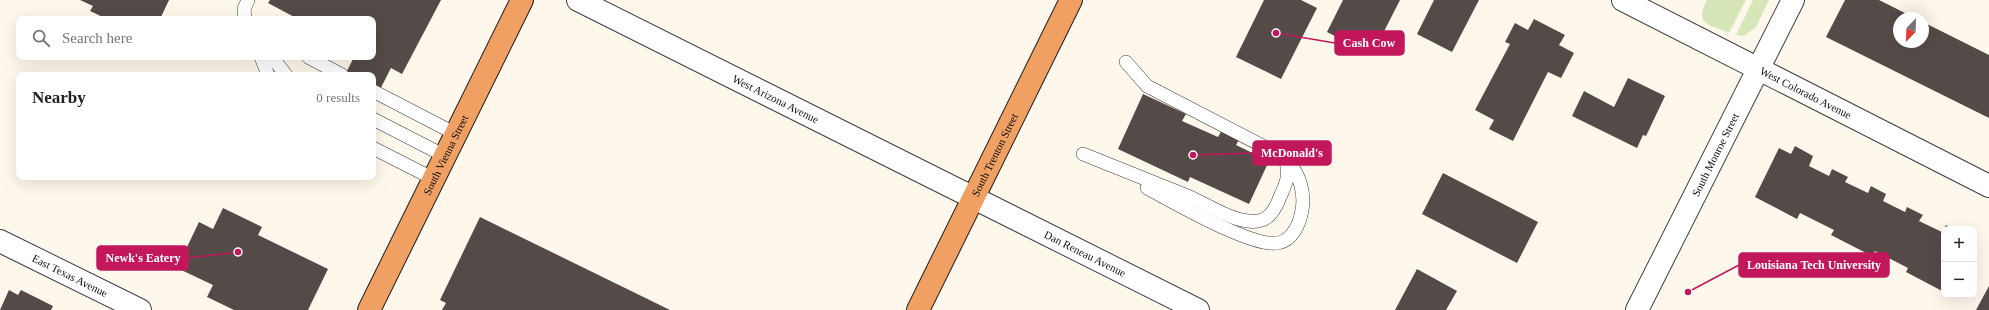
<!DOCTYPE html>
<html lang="en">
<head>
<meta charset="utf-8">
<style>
  :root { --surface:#fff; --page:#f6f6f6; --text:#202124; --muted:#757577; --line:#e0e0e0 }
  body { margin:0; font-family:"Times New Roman",serif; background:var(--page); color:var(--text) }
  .controls { position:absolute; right:12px; bottom:12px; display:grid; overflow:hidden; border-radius:8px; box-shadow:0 4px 16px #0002 }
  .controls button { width:36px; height:36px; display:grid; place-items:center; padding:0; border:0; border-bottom:1px solid var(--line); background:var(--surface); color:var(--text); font:20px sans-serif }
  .compass { position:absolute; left:1893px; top:12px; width:36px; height:36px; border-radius:50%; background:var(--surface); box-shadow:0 4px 16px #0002; rotate:203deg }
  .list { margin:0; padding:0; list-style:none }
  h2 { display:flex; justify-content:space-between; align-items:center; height:52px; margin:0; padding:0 16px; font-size:17px }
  h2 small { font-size:13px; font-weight:400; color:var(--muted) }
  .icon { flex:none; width:22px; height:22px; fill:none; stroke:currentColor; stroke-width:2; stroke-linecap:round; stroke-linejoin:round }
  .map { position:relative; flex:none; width:1989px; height:310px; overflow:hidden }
  .search { position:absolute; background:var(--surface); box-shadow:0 4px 16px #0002; left:16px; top:16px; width:360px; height:44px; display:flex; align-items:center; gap:10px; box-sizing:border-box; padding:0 14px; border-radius:8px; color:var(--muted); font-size:15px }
  .panel { position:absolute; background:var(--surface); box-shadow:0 4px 16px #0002; left:16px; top:72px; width:360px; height:108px; border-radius:8px }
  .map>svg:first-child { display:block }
  .green { fill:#d7e6b8 }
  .building { fill:#544b49 }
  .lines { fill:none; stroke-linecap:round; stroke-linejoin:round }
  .service-casing { stroke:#3f3f3f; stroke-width:14 }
  .minor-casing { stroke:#3f3f3f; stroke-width:24 }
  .trunk-casing { stroke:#1d1d1d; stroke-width:24 }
  .service { stroke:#fff; stroke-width:13 }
  .minor { stroke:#fff; stroke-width:22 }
  .trunk { stroke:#f0a062; stroke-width:22 }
  .labels { text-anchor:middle; stroke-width:4; stroke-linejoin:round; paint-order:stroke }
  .street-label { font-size:11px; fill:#0c0c0c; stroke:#fff }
  .leader { fill:none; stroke:#c2185b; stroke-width:1.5 }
  .callout-dot { fill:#c2185b; stroke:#fff; stroke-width:1.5 }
  .callout { fill:#c2185b; stroke:#c2185b; stroke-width:1.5 }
  .callout-label { font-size:12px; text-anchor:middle; font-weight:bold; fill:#fff }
</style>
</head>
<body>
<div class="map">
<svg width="1989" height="310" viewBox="0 0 1989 310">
  <rect width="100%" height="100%" fill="#fef8ec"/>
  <g class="green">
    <path d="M1707 0H1746L1729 33C1709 24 1694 25 1707 0Z"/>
    <path d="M1753 0H1769L1756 27 1744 36 1736 35Z"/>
  </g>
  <g class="building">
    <path d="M80 0H169L160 19H107L90 11 93 6Z"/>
    <path d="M270 0H441L402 74 391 68 373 103V75H345L354 57H373V19H298L268 3Z"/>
    <path d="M1264 0H1301L1317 8 1281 79 1236 57Z"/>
    <path d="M1343 0H1400L1372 55 1327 32Z"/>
    <path d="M1434 0H1479L1452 52 1417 34Z"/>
    <path d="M1845 0H1879L1915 18H1899V42H1923V22L1989 55V118L1826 37Z"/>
    <path d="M1534 19 1565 35 1559 45 1574 53 1561 78 1548 72 1513 141 1489 129 1494 120 1475 110 1510 44 1505 42 1515 23 1528 30Z"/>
    <path d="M1628 78 1665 96 1646 136 1643 135 1637 148 1572 116 1584 91 1614 107Z"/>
    <path d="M1143 94 1186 114 1182 121 1218 137 1222 130 1240 138 1236 145 1269 161 1249 204 1190 177 1188 182 1118 149Z"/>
    <path d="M1795 146 1813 156 1809 166 1829 176 1832 169 1848 177 1845 182 1868 193 1871 186 1886 194 1883 201 1905 212 1907 207 1923 215 1919 221 1942 232 1946 225 1954 229H1944V292L1906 272 1908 268 1875 251 1872 256 1831 235 1834 230 1800 213 1797 219 1755 197 1779 148 1791 154Z"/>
    <path d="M1443 173 1538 222 1517 263 1422 214Z"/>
    <path d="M223 208 262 227 258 235 328 269 308 310H234L207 297 213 285 177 268 199 222 213 229Z"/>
    <path d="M480 217 670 310H442L446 303 440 300Z"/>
    <path d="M1417 269 1457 291 1446 310H1395Z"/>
    <path d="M1989 286V310H1976Z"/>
    <path d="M9 290 18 295 21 290 53 306 51 310H0Z"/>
  </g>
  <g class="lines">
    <defs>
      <g id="service">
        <path d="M245 19 244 9 248 0"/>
        <path d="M261 57 268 75"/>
        <path d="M272 57 286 75"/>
        <path d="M308 57 342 75"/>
        <path d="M373 91 456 134"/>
        <path d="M373 119 445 156"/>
        <path d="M373 148 434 179"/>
        <path d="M1083 154C1117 168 1151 181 1185 195 1203 202 1220 214 1238 219 1246 221 1254 223 1262 220 1271 217 1277 205 1280 197 1287 182 1291 172 1284 157L1147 86 1126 62"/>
        <path d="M1147 188C1172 201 1252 248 1278 243 1293 240 1300 223 1302 210 1305 194 1300 174 1288 162"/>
      </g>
      <g id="minor">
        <path id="s1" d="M578 0 1198 310"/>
        <path id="s2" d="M1623 0 1989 186"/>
        <path id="s3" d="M0 241 140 310"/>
        <path id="s4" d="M1637 310 1793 0"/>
      </g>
      <g id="trunk">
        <path id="s5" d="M369 310 522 0"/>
        <path id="s6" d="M918 310 1071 0"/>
      </g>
    </defs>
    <use href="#service" class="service-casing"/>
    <use href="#minor" class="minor-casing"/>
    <use href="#trunk" class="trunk-casing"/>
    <use href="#service" class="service"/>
    <use href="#minor" class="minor"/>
    <use href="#trunk" class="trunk"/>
  </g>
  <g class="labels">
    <g class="street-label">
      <text dy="4" stroke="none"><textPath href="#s2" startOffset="205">West Colorado Avenue</textPath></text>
      <text dy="4" stroke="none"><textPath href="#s1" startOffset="221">West Arizona Avenue</textPath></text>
      <text dy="4" stroke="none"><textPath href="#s5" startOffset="173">South Vienna Street</textPath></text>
      <text dy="4" stroke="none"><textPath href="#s6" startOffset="173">South Trenton Street</textPath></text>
      <text dy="4" stroke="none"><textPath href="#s4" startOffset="174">South Monroe Street</textPath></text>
      <text dy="4" stroke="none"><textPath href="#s1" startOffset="567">Dan Reneau Avenue</textPath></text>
      <text dy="4" stroke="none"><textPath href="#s3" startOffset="78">East Texas Avenue</textPath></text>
    </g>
  </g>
  <path class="leader" d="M1276 33L1335 43M1193 155L1253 153M238 252L188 258M1688 292L1739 265"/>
  <g class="callout-dot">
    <circle cx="1276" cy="33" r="4"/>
    <circle cx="1193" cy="155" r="4"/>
    <circle cx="238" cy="252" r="4"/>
    <circle cx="1688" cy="292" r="4"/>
  </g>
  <g class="callout">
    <rect x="1335" y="31" width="69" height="24" rx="4"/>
    <rect x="1253" y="141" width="78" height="24" rx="4"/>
    <rect x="97" y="246" width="91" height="24" rx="4"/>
    <rect x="1739" y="253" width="150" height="24" rx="4"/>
  </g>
  <g class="callout-label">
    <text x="1369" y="47">Cash Cow</text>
    <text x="1292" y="157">McDonald's</text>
    <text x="143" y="262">Newk's Eatery</text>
    <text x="1814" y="269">Louisiana Tech University</text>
  </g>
</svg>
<div class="controls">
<button>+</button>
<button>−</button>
</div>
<svg class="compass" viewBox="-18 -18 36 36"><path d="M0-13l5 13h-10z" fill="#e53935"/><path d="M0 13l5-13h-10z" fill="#757577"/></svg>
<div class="search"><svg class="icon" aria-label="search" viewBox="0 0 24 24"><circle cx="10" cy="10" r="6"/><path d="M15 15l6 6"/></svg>Search here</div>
<section class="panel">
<h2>Nearby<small>0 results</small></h2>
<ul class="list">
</ul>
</section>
</div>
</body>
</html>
